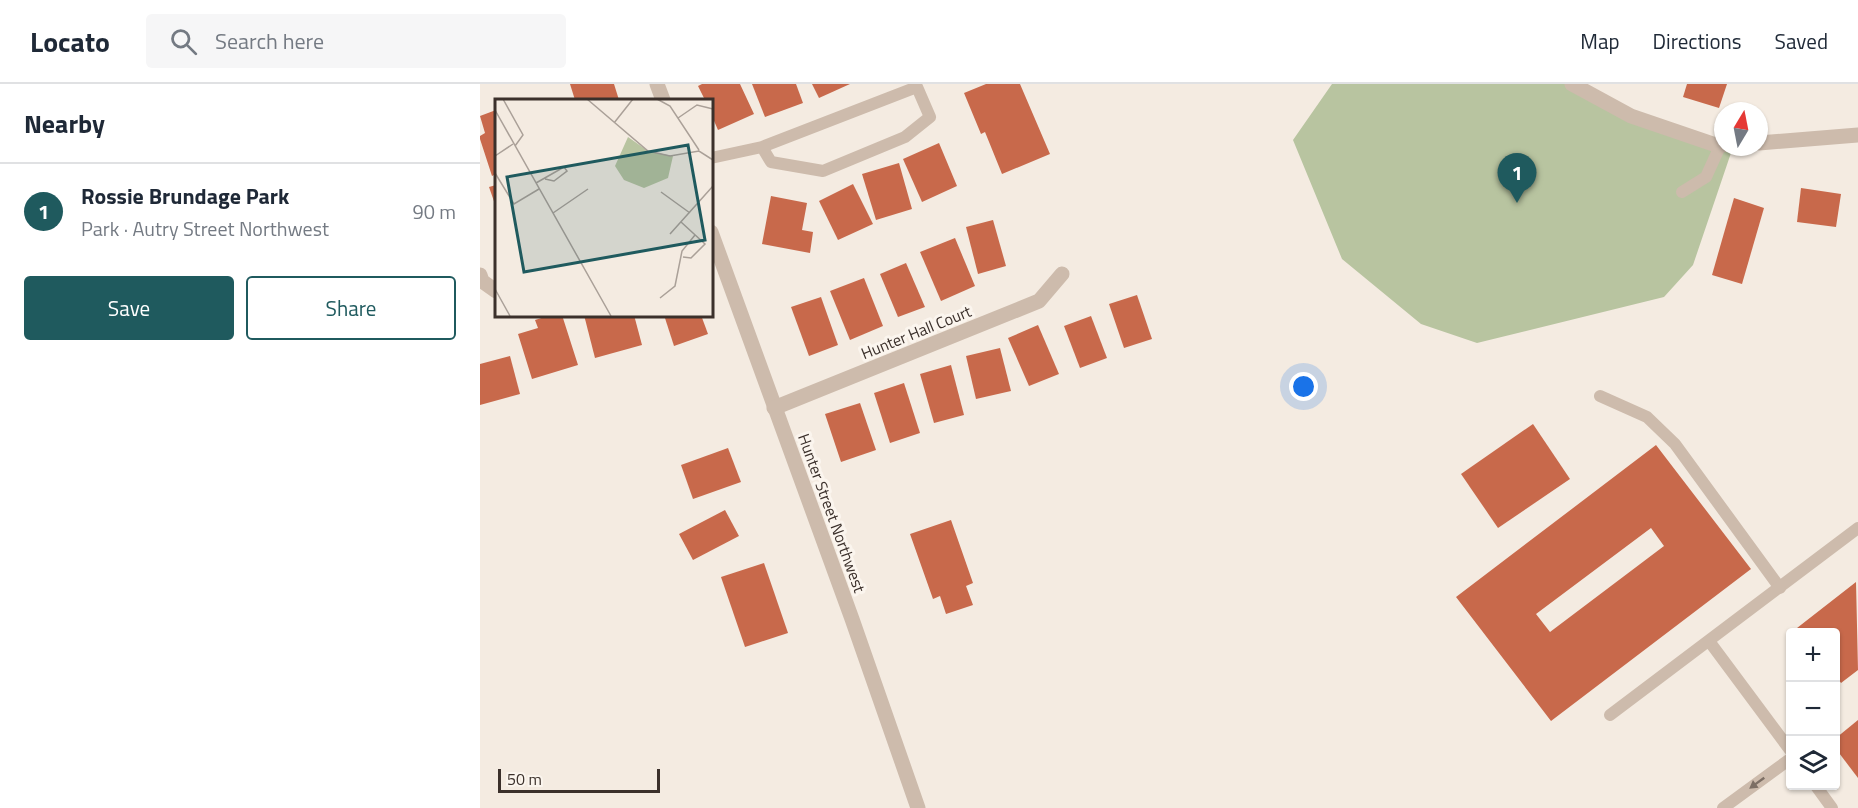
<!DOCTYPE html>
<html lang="en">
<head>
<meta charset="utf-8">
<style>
  :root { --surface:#fff; --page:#f6f6f7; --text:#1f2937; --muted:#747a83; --line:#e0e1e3; --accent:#1f5a5e }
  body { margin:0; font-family:"Titillium Web",sans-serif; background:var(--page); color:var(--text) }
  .controls { position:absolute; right:18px; bottom:18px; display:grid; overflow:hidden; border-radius:6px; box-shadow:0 2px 4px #0004 }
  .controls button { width:54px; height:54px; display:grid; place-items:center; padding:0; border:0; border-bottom:2px solid var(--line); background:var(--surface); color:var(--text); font:30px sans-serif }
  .compass { position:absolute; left:1234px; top:18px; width:54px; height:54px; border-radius:50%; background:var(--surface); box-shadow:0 2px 4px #0004; rotate:10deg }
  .scale { position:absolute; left:18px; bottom:15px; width:162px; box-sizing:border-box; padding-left:6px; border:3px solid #3b302b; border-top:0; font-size:16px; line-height:21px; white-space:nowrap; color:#3b302b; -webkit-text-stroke:4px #fbf5ee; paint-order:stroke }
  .you { position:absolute; left:824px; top:303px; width:21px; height:21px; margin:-15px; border:4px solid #fff; border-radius:50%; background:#1a73e8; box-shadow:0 0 0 9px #1a73e833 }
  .badge { display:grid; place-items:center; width:39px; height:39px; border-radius:50%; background:var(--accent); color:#fff; font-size:20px; font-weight:700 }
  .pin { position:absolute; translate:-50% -50px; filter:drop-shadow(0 2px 3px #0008) }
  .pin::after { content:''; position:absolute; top:32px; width:21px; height:18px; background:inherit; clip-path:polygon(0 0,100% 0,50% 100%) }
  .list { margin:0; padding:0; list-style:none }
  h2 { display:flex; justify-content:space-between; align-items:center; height:78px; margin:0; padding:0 24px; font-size:26px }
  h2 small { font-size:20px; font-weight:400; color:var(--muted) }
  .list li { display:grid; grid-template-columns:39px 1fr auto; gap:18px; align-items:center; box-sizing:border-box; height:96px; padding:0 24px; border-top:2px solid var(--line) }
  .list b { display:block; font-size:22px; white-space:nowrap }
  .list p { margin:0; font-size:20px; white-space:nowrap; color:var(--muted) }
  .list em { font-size:20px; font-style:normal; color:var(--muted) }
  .actions { display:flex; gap:12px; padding:18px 24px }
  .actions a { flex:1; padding:14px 0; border:2px solid var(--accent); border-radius:6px; text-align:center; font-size:21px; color:var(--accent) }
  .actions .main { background:var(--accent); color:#fff }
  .icon { flex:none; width:33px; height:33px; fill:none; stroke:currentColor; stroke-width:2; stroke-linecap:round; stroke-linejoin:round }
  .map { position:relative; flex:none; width:1378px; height:724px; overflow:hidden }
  header { display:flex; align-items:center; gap:36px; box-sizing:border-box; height:84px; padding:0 30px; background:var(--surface); border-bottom:2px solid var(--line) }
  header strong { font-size:28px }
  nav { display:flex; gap:33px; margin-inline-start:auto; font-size:21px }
  .search { width:420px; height:54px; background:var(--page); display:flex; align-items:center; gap:15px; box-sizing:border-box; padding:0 21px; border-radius:6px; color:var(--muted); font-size:22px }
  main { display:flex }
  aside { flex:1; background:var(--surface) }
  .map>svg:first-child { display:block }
  .green { fill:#b8c4a0 }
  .building { fill:#c8694b; fill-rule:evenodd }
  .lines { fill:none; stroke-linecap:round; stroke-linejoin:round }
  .lane { stroke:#cdbbac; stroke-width:12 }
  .street { stroke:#cdbbac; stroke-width:15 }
  .oneway { fill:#7d6f65 }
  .labels { text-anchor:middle; stroke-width:6; stroke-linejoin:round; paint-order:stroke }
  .street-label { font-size:16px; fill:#3b302b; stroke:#fbf5ee }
  .inset-road { fill:none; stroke:#aaa098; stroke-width:1.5 }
  .view { fill:#1f5a5e; fill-opacity:0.15; stroke:#1f5a5e; stroke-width:3 }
  .inset-edge { fill:none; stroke:#3b302b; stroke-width:3 }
</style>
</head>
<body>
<header>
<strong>Locato</strong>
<div class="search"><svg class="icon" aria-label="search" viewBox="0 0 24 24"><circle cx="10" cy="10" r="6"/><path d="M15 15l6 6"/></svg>Search here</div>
<nav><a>Map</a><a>Directions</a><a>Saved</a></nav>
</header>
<main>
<aside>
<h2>Nearby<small></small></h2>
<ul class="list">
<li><span class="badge">1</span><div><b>Rossie Brundage Park</b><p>Park · Autry Street Northwest</p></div><em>90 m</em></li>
</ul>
<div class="actions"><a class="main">Save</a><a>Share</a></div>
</aside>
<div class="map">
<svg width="1378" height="724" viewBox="0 0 1378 724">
  <rect width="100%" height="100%" fill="#f4ebe1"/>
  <path class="green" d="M852 0H1092L1243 63H1253L1213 181 1184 213 997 259 941 240 862 175 813 56Z"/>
  <g class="building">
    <path d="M90 0H134L139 16H95Z"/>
    <path d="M222 0H260L274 30 238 46 231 30V16H225L218 2Z"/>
    <path d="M272 0H316L323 19 285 33Z"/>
    <path d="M332 0H370L339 14Z"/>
    <path d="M506 0H540L570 70 522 90 505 48 501 50 484 9Z"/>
    <path d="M1207 0H1247L1239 24 1203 13Z"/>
    <path d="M16 26V90L12 92 0 55V52L5 49 0 32Z"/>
    <path d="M459 59 477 102 442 118 423 75Z"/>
    <path d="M419 79 432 125 396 136 382 90Z"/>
    <path d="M373 100 393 140 358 156 339 117Z"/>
    <path d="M16 101V123L9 103Z"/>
    <path d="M1321 104 1361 110 1356 143 1317 138Z"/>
    <path d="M291 112 327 119 322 146 333 148 330 169 282 160Z"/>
    <path d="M1254 114 1284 124 1262 200 1232 191Z"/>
    <path d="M513 136 526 182 498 190 486 143Z"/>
    <path d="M475 154 495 202 461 217 440 168Z"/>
    <path d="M426 179 445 223 418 233 400 190Z"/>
    <path d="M384 194 403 242 370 256 350 207Z"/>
    <path d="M657 211 672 255 644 264 629 220Z"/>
    <path d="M341 213 358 261 329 272 311 223Z"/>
    <path d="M71 231H82L98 281 52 295 38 250 58 244 55 236Z"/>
    <path d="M104 231H154L162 261 115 274Z"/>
    <path d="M184 231H221L228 250 194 262Z"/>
    <path d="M611 232 627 274 600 284 584 242Z"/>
    <path d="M558 241 579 290 549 302 528 254Z"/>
    <path d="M520 264 531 307 496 315 486 272Z"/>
    <path d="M30 272 40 310 0 321V280Z"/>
    <path d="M471 281 484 331 454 339 440 290Z"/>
    <path d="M424 299 440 349 410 359 394 309Z"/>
    <path d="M380 319 396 366 361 378 345 330Z"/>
    <path d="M1053 340 1090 395 1018 444 981 390Z"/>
    <path d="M1176 361 1271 485 1071 637 976 513ZM1171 444 1184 462 1070 548 1056 530Z"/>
    <path d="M248 364 261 398 213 415 201 381Z"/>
    <path d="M245 426 259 452 213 476 199 450Z"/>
    <path d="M471 436 493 499 486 502 493 521 466 530 460 512 453 515 430 450Z"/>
    <path d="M284 479 308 549 265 563 241 493Z"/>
    <path d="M1376 498 1378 586 1361 599 1356 592V548H1321L1317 544Z"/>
    <path d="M1378 636V694L1356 665V654Z"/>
  </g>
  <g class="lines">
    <g class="lane">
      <path d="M231 74 282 63 437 3 450 33 425 53 343 87 291 78 282 63"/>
      <path d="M1202 108 1226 93 1241 60"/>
      <path d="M1120 312 1167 333 1195 360 1300 504"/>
      <path d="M1229 557 1310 666"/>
      <path d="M1130 631 1378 444"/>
      <path d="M1336 702 1352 724"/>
      <path d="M1243 724 1310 675"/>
    </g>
    <g class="street">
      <path d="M177 0 183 16"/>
      <path d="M1092 0 1151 32 1233 60 1243 61"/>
      <path d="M1279 59 1378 51"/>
      <path d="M231 148 372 535 438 724"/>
      <path d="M0 191 2 197 16 207"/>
      <path d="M294 324 559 217 582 190"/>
    </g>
  </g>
  <defs><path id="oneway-solid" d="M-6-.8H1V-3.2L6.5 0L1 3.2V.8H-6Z" transform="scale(1.5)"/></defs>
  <use class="oneway" href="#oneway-solid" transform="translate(1277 699) rotate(144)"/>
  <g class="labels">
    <g class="street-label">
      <text transform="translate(436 248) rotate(-22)" y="6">Hunter Hall Court</text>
      <text transform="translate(352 429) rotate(70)" y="6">Hunter Street Northwest</text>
    </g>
  </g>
  <g transform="translate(15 15)">
    <rect width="218" height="218" fill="#f4ebe1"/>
    <path d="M133 38 153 52 178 57 173 79 149 89 129 81 120 67Z" fill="#b8c4a0"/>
    <path class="inset-road" d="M8 0 28 36 20 47M92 0 153 52 175 57 204 52 218 61M162 0 175 7 204 51M0 11 116 217M183 19 202 6 218 10M119 24 138 0M0 57 18 45M0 74 19 105 44 90M41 84 69 68 72 72 59 82 50 80M166 93 195 114M58 114 93 90M186 123 210 145 196 159 188 158M175 135 218 87M0 190 15 217M165 199 180 187 187 152 200 136"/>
    <path class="view" d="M193 46 210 141 29 173 12 78Z"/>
    <rect width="218" height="218" class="inset-edge"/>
  </g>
</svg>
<div class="controls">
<button>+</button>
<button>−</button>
<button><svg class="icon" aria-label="layers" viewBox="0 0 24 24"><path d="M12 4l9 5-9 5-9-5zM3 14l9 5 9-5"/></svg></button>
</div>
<svg class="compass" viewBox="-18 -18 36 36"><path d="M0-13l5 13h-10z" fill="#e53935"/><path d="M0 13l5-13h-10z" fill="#747a83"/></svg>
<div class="scale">50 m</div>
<div class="you"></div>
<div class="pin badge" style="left:1037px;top:119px">1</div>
</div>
</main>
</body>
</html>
